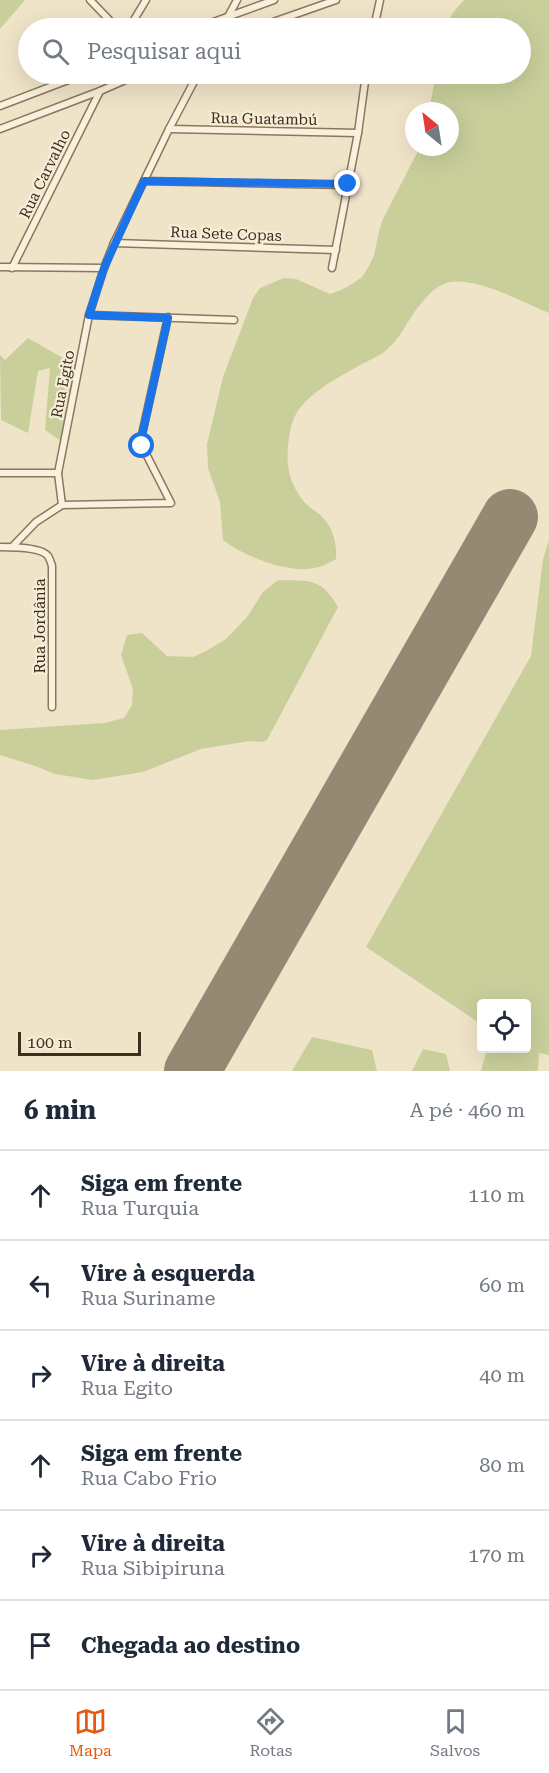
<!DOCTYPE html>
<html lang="pt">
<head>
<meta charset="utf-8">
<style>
  :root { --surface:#fff; --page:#f2f2f3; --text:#1f2937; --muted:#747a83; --line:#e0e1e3; --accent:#ea580c }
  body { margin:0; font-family:"Roboto Serif",serif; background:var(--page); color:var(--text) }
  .controls { position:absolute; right:18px; bottom:18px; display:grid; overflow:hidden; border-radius:6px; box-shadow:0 6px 24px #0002 }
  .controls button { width:54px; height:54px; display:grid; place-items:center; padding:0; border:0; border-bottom:2px solid var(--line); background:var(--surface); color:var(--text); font:30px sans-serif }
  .compass { position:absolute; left:405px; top:102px; width:54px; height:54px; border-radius:50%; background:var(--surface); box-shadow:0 6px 24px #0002; rotate:330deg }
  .scale { position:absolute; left:18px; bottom:15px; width:123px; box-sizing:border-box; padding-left:6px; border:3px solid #3d2e20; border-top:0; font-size:16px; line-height:21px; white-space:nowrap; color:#3d2e20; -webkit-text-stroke:4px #f7eed8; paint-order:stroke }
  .stop { position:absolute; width:18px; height:18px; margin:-14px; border:4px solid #1a73e8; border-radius:50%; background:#fff }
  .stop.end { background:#1a73e8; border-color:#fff; box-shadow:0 2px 6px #0008 }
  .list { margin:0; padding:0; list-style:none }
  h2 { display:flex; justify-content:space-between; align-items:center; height:78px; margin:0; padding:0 24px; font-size:26px }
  h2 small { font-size:20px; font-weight:400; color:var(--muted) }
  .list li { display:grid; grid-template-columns:39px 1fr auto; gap:18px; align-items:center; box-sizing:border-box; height:90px; padding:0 24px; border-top:2px solid var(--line) }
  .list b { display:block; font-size:22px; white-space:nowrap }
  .list p { margin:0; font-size:20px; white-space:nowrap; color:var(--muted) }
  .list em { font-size:20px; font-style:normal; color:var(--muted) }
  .icon { flex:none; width:33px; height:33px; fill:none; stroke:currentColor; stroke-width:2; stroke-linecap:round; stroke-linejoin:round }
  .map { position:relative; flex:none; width:549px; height:1071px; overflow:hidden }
  .search { position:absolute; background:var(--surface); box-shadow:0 6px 24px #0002; left:18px; right:18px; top:18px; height:66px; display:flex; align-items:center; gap:15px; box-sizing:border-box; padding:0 21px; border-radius:33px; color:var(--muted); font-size:22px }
  .sheet { height:618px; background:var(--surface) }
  nav { display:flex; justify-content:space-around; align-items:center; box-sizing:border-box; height:84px; border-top:2px solid var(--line); background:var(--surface); font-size:16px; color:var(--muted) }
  nav a { display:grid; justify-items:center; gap:3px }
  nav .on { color:var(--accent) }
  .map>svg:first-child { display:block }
  .green { fill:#c9cf9b }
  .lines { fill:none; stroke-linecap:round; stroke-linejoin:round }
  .runway { stroke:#968974; stroke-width:56 }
  .street-casing { stroke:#8d765c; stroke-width:9 }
  .street { stroke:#faf1dc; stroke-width:6 }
  .route { stroke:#1a73e8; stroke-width:8 }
  .labels { text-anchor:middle; stroke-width:4.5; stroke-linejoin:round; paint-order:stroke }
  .street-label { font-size:15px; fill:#3d2e20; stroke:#f7eed8 }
</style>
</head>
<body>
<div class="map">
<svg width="549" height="1071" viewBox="0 0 549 1071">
  <rect width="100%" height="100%" fill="#f0e4c8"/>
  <g class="green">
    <path d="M0 0H25L0 29Z"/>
    <path d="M464 0H549V313C524 303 470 273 444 284 434 288 426 297 420 305 405 323 402 338 383 353 358 367 307 390 295 416 290 426 289 437 288 447 286 467 290 483 302 499 307 506 313 509 319 514 333 526 337 542 336 559 329 563 322 567 314 568 289 574 243 556 223 540L220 502 208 468 207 444 223 377 253 298 260 288 284 278 296 279 330 294 341 290 352 284 362 277 369 266 374 255 379 231 383 219 420 147H450V111H429L436 74H520V28H446L452 14Z"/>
    <path d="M28 338 77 366 61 441 45 430 50 368 38 371 28 433 1 420 0 355 5 360Z"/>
    <path d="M549 540V1055L539 1053 538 1071H481L487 1049 526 1048V1004H482L481 1024 366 947 531 656 543 559Z"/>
    <path d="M278 580C309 581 321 577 338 607L267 740 263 742 250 741 201 749 143 772 93 780 55 774 35 766 0 755V730L104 723 124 718 132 705 133 689 121 655 127 635 142 633 167 656 193 657 206 651 226 639 247 617 263 592Z"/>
    <path d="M312 1037 372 1050 377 1071H292Z"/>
    <path d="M423 1049 446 1054 450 1071H412Z"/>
  </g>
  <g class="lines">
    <path class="runway" d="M192 1071 510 517"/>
    <defs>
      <g id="street">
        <path d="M90 0 117 28"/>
        <path d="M129 28 146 0"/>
        <path d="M197 28 274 0"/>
        <path d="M222 28 237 0"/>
        <path d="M256 28 336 0"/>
        <path d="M374 28 380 0"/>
        <path d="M0 106 84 74"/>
        <path d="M0 129 100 91 139 74"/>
        <path d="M169 129 358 133"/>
        <path d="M144 181 348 185"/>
        <path d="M114 243 336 250"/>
        <path d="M0 267 104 268"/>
        <path d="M12 268 100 91"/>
        <path d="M332 268 358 133 366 74"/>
        <path d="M89 315 234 320"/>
        <path d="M0 473H58"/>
        <path d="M62 505 58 473 89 315 104 268 114 243 169 129 198 74"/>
        <path d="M0 547C12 547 41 547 48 556 50 559 51 563 52 566V707"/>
        <path d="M12 547 36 522 62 505 171 503 142 446 141 439 168 317"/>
      </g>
    </defs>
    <use href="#street" class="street-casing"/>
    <use href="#street" class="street"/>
  </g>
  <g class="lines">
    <path class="route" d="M142 446 141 440 168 318 89 315 104 268 144 181 348 184"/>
  </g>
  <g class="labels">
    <g class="street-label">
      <text transform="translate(264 119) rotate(1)" y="5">Rua Guatambú</text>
      <text transform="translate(45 174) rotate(-64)" y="5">Rua Carvalho</text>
      <text transform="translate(226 234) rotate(2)" y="5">Rua Sete Copas</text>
      <text transform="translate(63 384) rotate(-79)" y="5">Rua Egito</text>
      <text transform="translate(40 626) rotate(-90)" y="5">Rua Jordânia</text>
    </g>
  </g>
</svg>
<div class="controls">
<button><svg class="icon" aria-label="locate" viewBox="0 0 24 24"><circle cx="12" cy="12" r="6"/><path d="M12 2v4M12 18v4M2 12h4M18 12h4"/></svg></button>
</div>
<svg class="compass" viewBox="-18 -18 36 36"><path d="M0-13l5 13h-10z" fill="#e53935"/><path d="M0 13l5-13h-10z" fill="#747a83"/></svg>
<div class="scale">100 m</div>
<div class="stop" style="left:142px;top:446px"></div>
<div class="stop end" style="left:348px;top:184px"></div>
<div class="search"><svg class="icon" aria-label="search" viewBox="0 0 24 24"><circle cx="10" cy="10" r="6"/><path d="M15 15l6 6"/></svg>Pesquisar aqui</div>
</div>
<section class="sheet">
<h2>6 min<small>A pé · 460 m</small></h2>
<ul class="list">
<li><svg class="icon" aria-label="ahead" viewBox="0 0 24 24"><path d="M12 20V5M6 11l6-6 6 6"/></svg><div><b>Siga em frente</b><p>Rua Turquia</p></div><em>110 m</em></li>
<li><svg class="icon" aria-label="left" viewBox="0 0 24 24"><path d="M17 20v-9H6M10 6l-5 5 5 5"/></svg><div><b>Vire à esquerda</b><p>Rua Suriname</p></div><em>60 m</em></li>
<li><svg class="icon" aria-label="right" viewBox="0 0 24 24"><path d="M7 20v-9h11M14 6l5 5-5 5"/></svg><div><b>Vire à direita</b><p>Rua Egito</p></div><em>40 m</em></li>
<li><svg class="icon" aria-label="ahead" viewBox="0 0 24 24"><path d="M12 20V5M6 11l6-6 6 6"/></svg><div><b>Siga em frente</b><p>Rua Cabo Frio</p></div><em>80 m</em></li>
<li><svg class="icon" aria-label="right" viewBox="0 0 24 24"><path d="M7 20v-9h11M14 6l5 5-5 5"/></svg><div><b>Vire à direita</b><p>Rua Sibipiruna</p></div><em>170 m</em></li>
<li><svg class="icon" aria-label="arrive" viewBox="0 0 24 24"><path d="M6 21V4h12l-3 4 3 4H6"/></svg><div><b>Chegada ao destino</b></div></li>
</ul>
</section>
<nav>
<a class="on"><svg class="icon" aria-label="map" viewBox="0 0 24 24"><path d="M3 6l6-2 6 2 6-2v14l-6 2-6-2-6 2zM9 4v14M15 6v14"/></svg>Mapa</a>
<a><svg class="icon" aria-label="directions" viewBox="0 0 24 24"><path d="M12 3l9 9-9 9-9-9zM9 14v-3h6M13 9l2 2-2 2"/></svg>Rotas</a>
<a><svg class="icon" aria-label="saved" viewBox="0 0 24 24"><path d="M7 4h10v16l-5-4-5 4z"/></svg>Salvos</a>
</nav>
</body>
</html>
